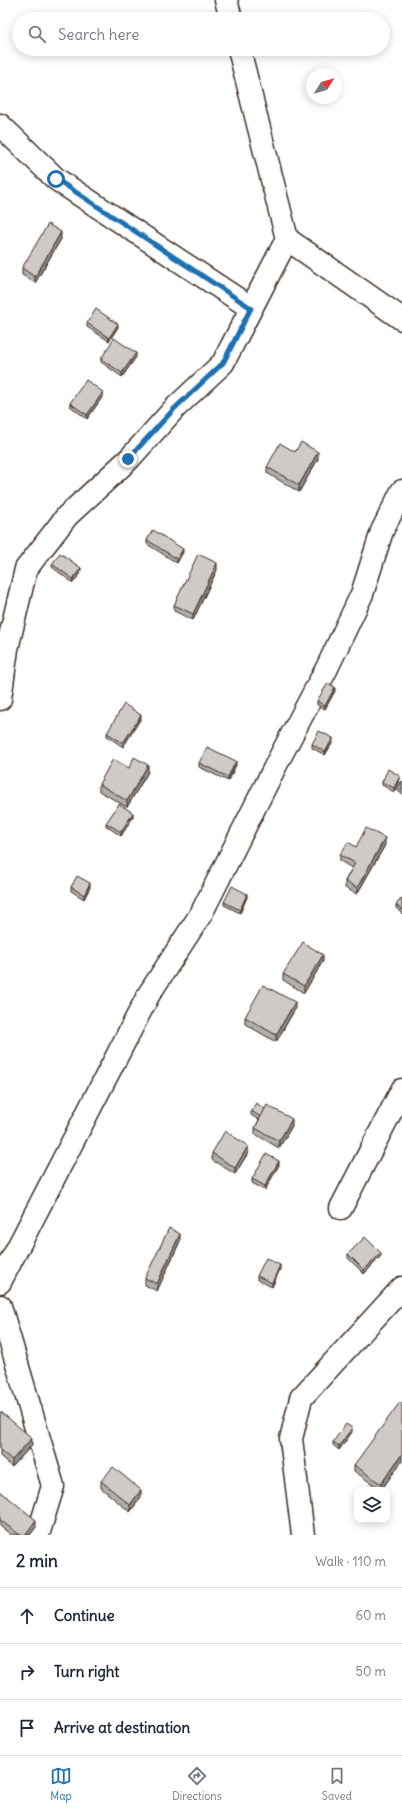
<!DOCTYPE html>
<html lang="en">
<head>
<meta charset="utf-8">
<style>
  :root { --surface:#fff; --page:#f6f6f7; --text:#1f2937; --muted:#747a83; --line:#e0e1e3; --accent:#1f6fb2 }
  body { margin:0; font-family:Delius,sans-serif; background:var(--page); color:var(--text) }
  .controls { position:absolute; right:12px; bottom:12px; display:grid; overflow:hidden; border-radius:8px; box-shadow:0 2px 10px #0003 }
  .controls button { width:36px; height:36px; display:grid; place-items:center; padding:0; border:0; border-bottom:1px solid var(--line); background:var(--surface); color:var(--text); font:20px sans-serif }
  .compass { position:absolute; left:306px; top:68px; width:36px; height:36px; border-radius:50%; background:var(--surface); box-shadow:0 2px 10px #0003; rotate:53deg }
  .stop { position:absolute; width:12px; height:12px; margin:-9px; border:3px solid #1f6fb2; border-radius:50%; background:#fff }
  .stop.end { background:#1f6fb2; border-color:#fff; box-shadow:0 1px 4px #0008 }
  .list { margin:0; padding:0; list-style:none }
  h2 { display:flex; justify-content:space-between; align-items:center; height:52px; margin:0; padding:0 16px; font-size:17px }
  h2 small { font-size:13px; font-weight:400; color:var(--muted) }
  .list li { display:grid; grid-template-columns:26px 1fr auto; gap:12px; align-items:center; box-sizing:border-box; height:56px; padding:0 16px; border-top:1px solid var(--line) }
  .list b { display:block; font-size:15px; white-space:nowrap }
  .list em { font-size:13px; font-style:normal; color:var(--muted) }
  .icon { flex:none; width:22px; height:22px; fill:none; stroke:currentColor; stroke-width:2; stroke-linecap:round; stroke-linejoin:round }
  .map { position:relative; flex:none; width:402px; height:1535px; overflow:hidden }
  .search { position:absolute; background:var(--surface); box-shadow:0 2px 10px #0003; left:12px; right:12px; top:12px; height:44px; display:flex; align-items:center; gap:10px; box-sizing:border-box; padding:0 14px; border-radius:22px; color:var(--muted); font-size:15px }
  .sheet { height:220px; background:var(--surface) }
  nav { display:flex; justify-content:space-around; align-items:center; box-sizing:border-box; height:56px; border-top:1px solid var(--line); background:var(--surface); font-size:11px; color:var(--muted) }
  nav a { display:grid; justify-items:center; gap:2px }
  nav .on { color:var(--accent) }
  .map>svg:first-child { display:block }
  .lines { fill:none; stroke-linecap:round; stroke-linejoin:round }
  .minor-casing { stroke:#3b2a1e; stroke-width:25 }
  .minor { stroke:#fff; stroke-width:22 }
  .wall { fill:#b2aeab; stroke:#3b2a1e }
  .shaded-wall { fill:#918d8b; stroke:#3b2a1e }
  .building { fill:#cfcac7; stroke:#3b2a1e }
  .route { stroke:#1f6fb2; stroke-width:5 }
</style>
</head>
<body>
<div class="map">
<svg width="402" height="1535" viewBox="0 0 402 1535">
  <rect width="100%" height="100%" fill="#fff"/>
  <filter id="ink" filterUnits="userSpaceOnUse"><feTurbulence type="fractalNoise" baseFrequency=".025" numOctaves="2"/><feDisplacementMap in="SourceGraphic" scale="8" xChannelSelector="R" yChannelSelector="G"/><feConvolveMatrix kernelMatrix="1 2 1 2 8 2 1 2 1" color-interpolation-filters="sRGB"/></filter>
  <g filter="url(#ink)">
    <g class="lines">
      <defs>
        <g id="minor">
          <path d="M226 0 231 19"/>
          <path d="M239 49 287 239 402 319"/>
          <path d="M0 125 56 179 251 308"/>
          <path d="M0 699 7 649 26 569 67 516 129 459 175 408 223 363 287 239"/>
          <path d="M341 1208 402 1090"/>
          <path d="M0 1282 149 994 201 914 280 757 327 668 362 594 382 531 402 491"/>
          <path d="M0 1306 53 1486 38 1535"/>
          <path d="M303 1535 291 1439 301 1398 402 1288"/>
        </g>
      </defs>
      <use href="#minor" class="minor-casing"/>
      <use href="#minor" class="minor"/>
    </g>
    <g class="wall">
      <path d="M61 239 35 283 22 275V268Z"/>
      <path d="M87 323 118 327 109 341 87 327Z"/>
      <path d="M136 357 122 377 101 362V359Z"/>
      <path d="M103 396 87 419 70 406V403Z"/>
      <path d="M295 452 318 459 299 492 267 473V467Z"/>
      <path d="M147 540 183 552 177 563 147 544Z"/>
      <path d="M52 564 81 572 73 583 52 567Z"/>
      <path d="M217 570 193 620 174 611V605Z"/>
      <path d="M335 691 325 709 317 705V701Z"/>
      <path d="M141 718 123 747 107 736V733Z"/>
      <path d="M333 742 325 755 312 748V744Z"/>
      <path d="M199 763 236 765 228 781 199 767Z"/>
      <path d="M129 768 148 772 127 807 99 791V784Z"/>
      <path d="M400 779 394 792 382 785V782Z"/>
      <path d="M402 781V794L398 791V788Z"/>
      <path d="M133 817 121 836 106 826V823Z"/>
      <path d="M385 845 357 894 345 888V881L352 868 340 861V855L356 847Z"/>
      <path d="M71 887H90L84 899 71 891Z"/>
      <path d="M247 897 240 913 224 905V902Z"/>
      <path d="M402 898V914L396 908V905Z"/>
      <path d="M323 961 304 993 283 980V974Z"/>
      <path d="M295 1009 276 1042 245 1024V1017Z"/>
      <path d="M251 1111 292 1126 279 1148 255 1134V1128L259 1120 251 1115Z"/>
      <path d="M212 1153H248L235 1174 212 1160Z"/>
      <path d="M279 1165 265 1190 252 1183V1179Z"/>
      <path d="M180 1241 157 1291 145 1285V1278Z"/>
      <path d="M348 1254 381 1256 364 1274 348 1258Z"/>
      <path d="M280 1269 272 1287 257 1280V1276Z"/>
      <path d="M0 1413 32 1445 12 1467 0 1456Z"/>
      <path d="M352 1432 339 1450 333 1445V1442Z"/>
      <path d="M402 1461 381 1490 354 1471V1465Z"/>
      <path d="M101 1481 141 1497 130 1512 101 1488Z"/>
      <path d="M0 1491 36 1527 30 1535H11L0 1526Z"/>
    </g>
    <g class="shaded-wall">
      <path d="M61 232V239L35 283V277Z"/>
      <path d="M118 324V327L109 341V338Z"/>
      <path d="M136 353V357L122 377V373Z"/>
      <path d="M103 392V396L87 419V415Z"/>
      <path d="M318 452V459L299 492V485Z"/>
      <path d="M183 549V552L177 563V559Z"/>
      <path d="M217 563V570L193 620V614Z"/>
      <path d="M81 568V572L73 583V579Z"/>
      <path d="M335 687V691L325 709V706Z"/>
      <path d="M141 715V718L123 747V743Z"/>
      <path d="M333 738V742L325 755V752Z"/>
      <path d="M236 761V765L228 781V777Z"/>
      <path d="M148 765V772L127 807V801Z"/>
      <path d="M400 776V779L394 792V788Z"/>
      <path d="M133 813V817L121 836V832Z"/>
      <path d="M385 838V845L357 894V888Z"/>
      <path d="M90 883V887L84 899V895Z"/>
      <path d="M247 894V897L240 913V910Z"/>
      <path d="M323 955V961L304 993V986Z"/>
      <path d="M295 1002V1009L276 1042V1035Z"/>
      <path d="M292 1119V1126L279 1148V1141Z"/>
      <path d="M248 1146V1153L235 1174V1168Z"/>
      <path d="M279 1161V1165L265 1190V1186Z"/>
      <path d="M180 1234V1241L157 1291V1284Z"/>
      <path d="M381 1253V1256L364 1274V1270Z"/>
      <path d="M280 1265V1269L272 1287V1283Z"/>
      <path d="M352 1428V1432L339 1450V1446Z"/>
      <path d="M32 1438V1445L12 1467V1460Z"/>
      <path d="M402 1454V1461L381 1490V1484Z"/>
      <path d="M141 1490V1497L130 1512V1505Z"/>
      <path d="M36 1520V1527L30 1535H25Z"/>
    </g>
    <g class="building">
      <path d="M48 224 61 232 35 277 22 268Z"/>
      <path d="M96 309 118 324 109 338 87 323Z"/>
      <path d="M114 338 136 353 122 373 101 359Z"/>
      <path d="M86 380 103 392 87 415 70 403Z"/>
      <path d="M301 442 318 452 299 485 267 467 280 443 295 452Z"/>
      <path d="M153 530 183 549 177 559 147 540Z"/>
      <path d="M60 553 81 568 73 579 52 564Z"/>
      <path d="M198 554 217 563 193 614 174 605Z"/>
      <path d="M328 683 335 687 325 706 317 701Z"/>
      <path d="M124 704 141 715 123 743 107 733Z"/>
      <path d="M319 731 333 738 325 752 312 744Z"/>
      <path d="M207 747 236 761 228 777 199 763Z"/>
      <path d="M134 757 148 765 127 801 99 784 113 759 129 768Z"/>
      <path d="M388 769 400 776 394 788 382 782Z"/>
      <path d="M402 781V790L398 788Z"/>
      <path d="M119 804 133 813 121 832 106 823Z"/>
      <path d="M366 828 385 838 357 888 345 881 355 863 340 855 348 842 356 847Z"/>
      <path d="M77 876 90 883 84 895 71 887Z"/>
      <path d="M232 886 247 894 240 910 224 902Z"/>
      <path d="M402 898V910L396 905Z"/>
      <path d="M303 942 323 955 304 986 283 974Z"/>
      <path d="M263 985 295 1002 276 1035 245 1017Z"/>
      <path d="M256 1103 265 1109 261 1117 251 1111Z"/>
      <path d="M267 1105 292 1119 279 1141 255 1128Z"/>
      <path d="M225 1131 248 1146 235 1168 212 1153Z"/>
      <path d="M266 1154 279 1161 265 1186 252 1179Z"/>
      <path d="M169 1228 180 1234 157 1284 145 1278Z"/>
      <path d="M365 1237 381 1253 364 1270 348 1254Z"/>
      <path d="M266 1258 280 1265 272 1283 257 1276Z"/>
      <path d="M400 1402 402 1403V1454L381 1484 354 1465Z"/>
      <path d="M1 1412 32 1438 12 1460 0 1450V1413Z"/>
      <path d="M346 1424 352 1428 339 1446 333 1442Z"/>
      <path d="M113 1467 141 1490 130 1505 101 1481Z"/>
      <path d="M0 1491 36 1520 25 1535H20L0 1520Z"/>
    </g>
  </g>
  <g class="lines" filter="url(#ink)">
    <path class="route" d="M56 179 251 308 223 363 175 408 128 459"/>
  </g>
</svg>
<div class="controls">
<button><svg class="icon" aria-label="layers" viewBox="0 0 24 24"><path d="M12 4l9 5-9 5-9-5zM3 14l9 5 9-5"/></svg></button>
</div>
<svg class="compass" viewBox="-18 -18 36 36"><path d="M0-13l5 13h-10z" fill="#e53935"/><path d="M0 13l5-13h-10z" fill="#747a83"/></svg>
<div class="stop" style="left:56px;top:179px"></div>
<div class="stop end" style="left:128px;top:459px"></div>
<div class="search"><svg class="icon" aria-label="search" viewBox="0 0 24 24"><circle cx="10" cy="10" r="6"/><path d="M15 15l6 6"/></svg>Search here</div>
</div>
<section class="sheet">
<h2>2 min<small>Walk · 110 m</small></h2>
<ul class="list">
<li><svg class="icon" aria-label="ahead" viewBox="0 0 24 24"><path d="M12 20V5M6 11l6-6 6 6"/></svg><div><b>Continue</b></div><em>60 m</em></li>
<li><svg class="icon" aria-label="right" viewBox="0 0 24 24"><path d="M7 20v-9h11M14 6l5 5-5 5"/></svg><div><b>Turn right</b></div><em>50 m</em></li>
<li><svg class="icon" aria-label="arrive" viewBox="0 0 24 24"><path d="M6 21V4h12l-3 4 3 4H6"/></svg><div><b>Arrive at destination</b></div></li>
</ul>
</section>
<nav>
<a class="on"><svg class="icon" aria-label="map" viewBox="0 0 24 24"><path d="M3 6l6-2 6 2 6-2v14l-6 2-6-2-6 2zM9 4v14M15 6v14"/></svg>Map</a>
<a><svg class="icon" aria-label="directions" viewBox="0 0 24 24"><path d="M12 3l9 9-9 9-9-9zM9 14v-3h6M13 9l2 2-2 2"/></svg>Directions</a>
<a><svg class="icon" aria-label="saved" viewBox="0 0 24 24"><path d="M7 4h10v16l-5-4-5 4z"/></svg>Saved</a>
</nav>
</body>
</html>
